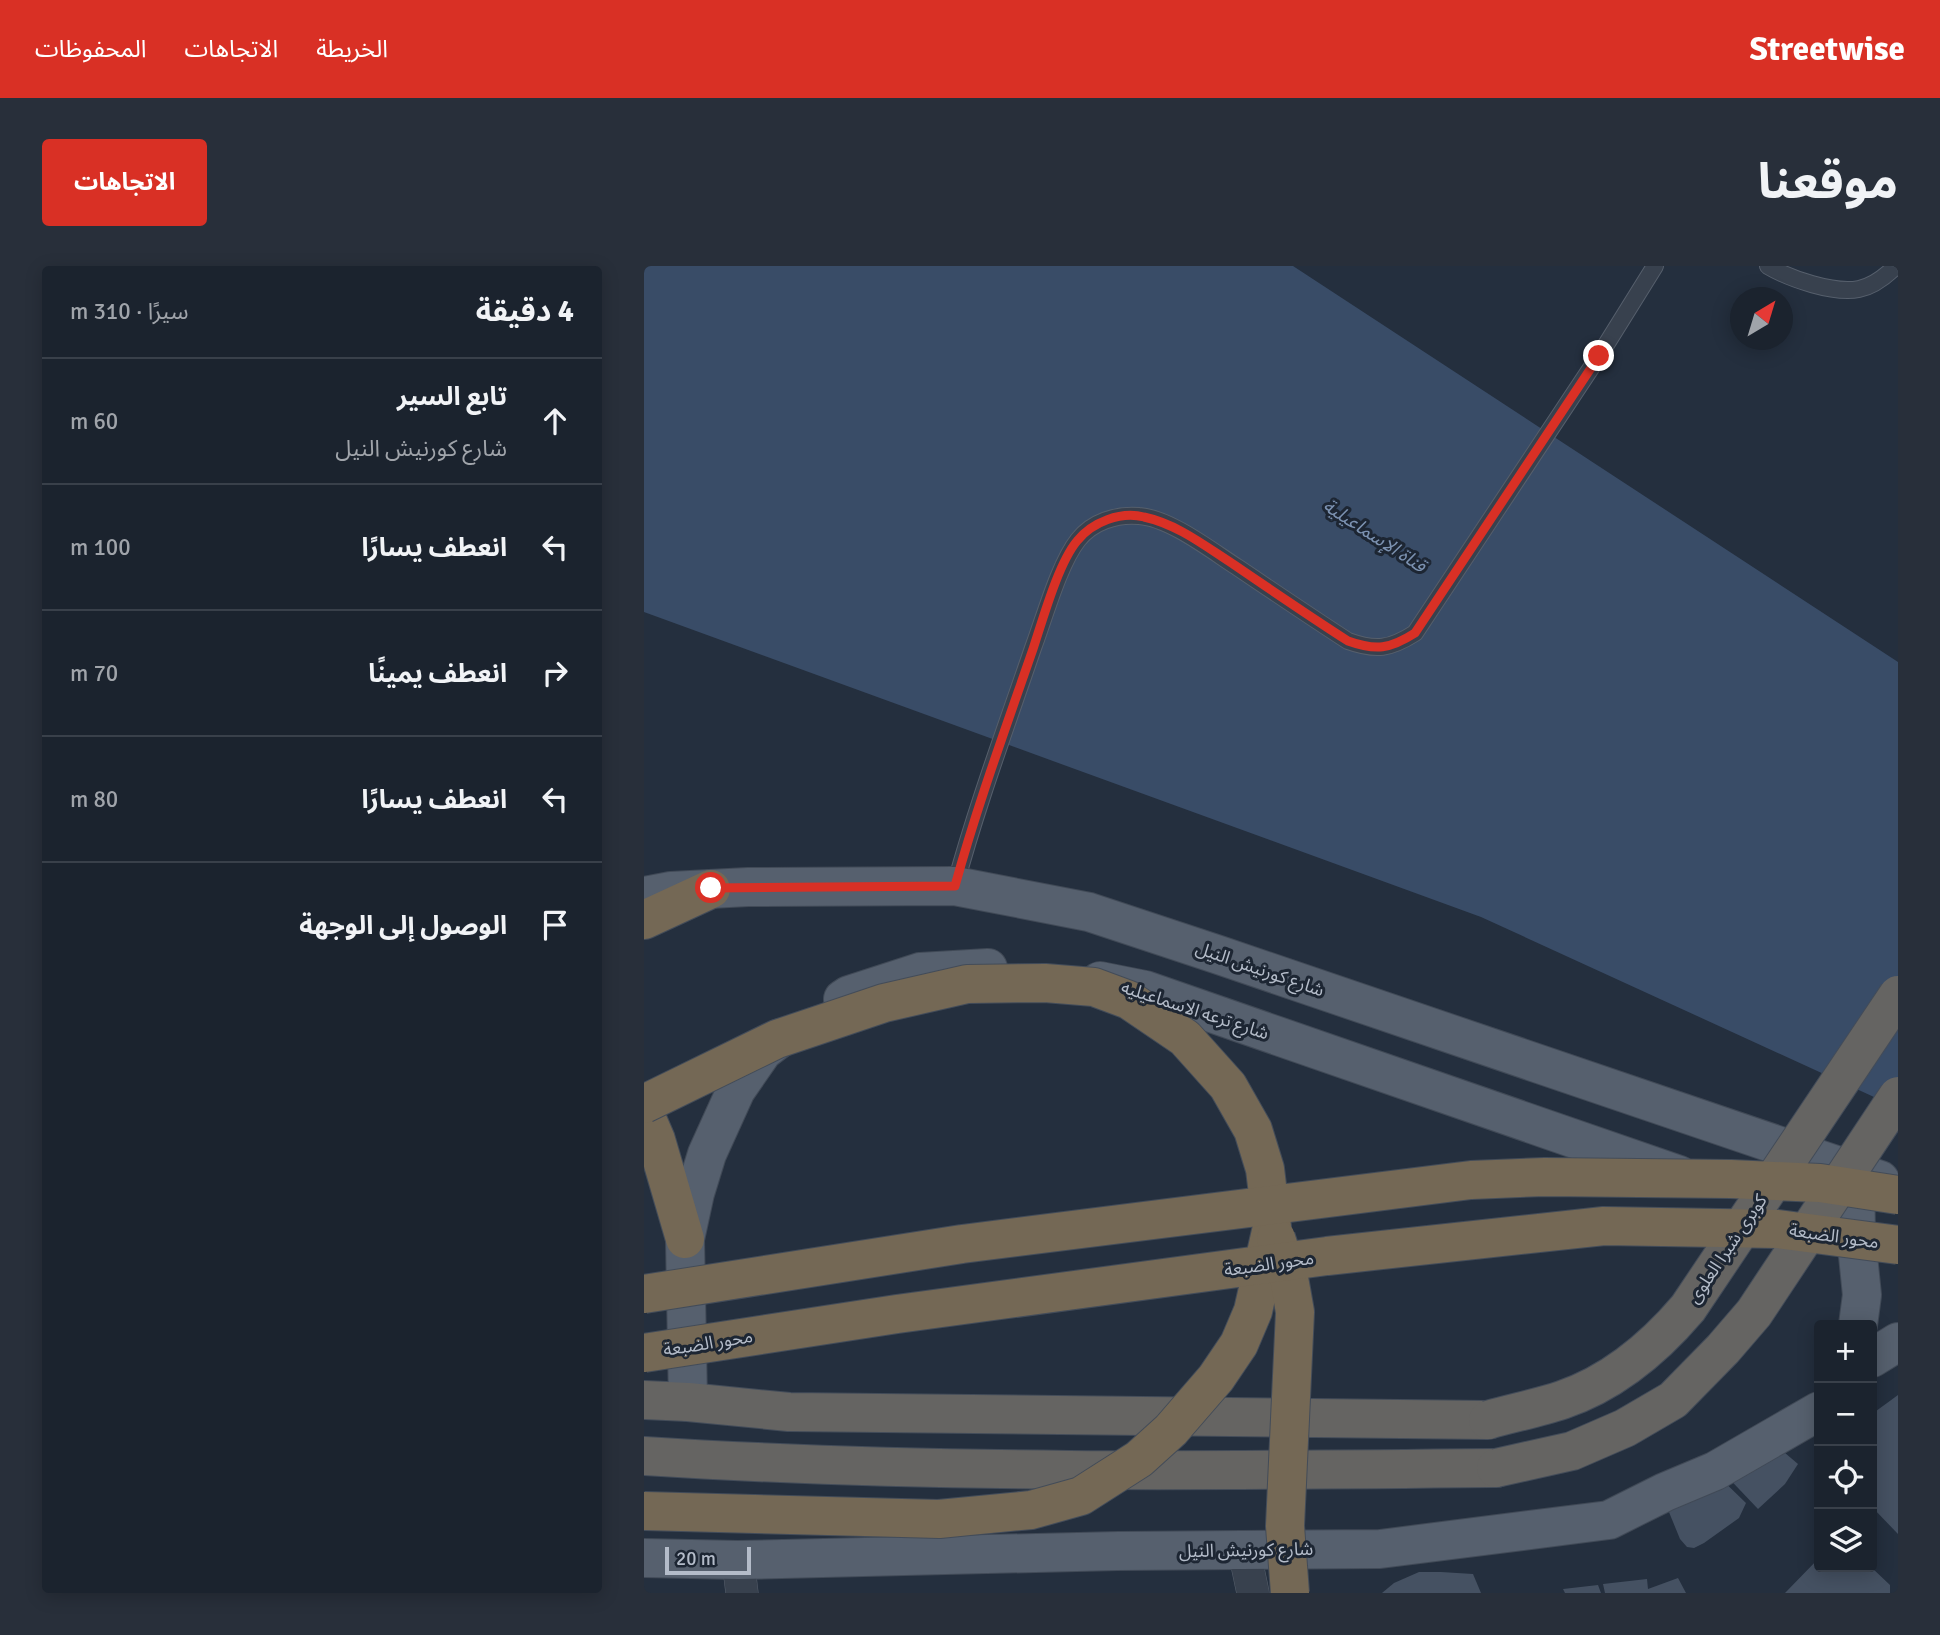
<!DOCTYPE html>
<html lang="ar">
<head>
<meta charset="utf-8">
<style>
  :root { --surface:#1b232e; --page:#282f3a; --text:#f1f3f6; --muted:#a0a4aa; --line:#39404a; --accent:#d93025 }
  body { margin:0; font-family:Signika,"Noto Sans Arabic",sans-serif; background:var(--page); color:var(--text); direction:rtl }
  .controls { position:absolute; right:21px; bottom:21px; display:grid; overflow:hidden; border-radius:7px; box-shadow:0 4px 18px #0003 }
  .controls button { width:63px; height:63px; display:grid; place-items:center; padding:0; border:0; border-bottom:2px solid var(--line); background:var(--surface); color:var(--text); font:35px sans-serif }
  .compass { position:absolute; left:1086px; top:21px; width:63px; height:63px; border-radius:50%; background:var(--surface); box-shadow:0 4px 18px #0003; rotate:38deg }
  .scale { position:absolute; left:21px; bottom:18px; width:86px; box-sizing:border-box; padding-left:7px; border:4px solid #b4bcc9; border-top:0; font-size:19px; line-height:24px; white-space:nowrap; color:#b4bcc9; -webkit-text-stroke:5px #1d2633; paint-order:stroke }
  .stop { position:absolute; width:21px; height:21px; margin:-16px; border:5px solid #d93025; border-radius:50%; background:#fff }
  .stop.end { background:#d93025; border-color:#fff; box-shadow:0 2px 7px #0008 }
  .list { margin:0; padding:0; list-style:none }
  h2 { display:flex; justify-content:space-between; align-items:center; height:91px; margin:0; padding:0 28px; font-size:30px }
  h2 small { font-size:23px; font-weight:400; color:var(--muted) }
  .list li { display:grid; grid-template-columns:46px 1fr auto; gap:21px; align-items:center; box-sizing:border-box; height:126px; padding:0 28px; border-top:2px solid var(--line) }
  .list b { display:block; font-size:26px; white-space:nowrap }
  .list p { margin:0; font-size:23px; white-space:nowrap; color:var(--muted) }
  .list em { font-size:23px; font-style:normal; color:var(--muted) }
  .icon { flex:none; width:38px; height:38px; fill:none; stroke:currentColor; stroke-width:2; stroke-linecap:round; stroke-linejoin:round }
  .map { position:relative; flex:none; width:1254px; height:1327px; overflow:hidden; direction:ltr; border-radius:7px }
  header { display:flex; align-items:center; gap:42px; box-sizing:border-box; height:98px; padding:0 35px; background:var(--accent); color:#fff }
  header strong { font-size:33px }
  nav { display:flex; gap:38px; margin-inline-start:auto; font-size:24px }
  .intro { display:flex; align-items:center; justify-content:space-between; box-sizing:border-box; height:168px; padding:0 42px }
  h1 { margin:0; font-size:49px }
  .button { padding:18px 32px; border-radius:7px; background:var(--accent); color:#fff; font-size:24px; font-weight:700 }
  main { display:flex; gap:42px; padding:0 42px }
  aside { flex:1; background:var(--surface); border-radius:7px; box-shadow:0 4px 18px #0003 }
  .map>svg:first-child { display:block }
  .water { fill:#394c67 }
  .building { fill:#455162 }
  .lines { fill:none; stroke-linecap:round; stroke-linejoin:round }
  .service-casing { stroke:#565f6c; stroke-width:18 }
  .minor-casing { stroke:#565f6c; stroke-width:33 }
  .primary-casing { stroke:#414a57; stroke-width:40 }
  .trunk-casing { stroke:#434c59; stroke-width:40 }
  .motorway-casing { stroke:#434c59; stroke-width:40 }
  .service { stroke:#38414e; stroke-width:16 }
  .minor { stroke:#38414e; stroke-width:32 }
  .primary { stroke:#56606e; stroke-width:38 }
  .trunk { stroke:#656462; stroke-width:38 }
  .motorway { stroke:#746855; stroke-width:38 }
  .trunk-bridge-casing { stroke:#434c59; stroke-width:40; stroke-linecap:butt }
  .motorway-bridge-casing { stroke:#434c59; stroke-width:40; stroke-linecap:butt }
  .trunk-bridge { stroke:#656462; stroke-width:38 }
  .motorway-bridge { stroke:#746855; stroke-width:38 }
  .route { stroke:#d93025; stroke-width:9 }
  .labels { text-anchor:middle; stroke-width:6; stroke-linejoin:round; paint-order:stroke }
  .street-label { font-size:18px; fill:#b4bcc9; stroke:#1d2633 }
  .water-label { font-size:19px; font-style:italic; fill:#7c92b1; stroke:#1d2633 }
</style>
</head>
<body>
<header>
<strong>Streetwise</strong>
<nav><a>الخريطة</a><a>الاتجاهات</a><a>المحفوظات</a></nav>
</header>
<div class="intro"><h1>موقعنا</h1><a class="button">الاتجاهات</a></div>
<main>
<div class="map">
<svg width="1254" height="1327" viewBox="0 0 1254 1327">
  <rect width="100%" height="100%" fill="#242f3e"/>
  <path class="water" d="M0 0H649L1254 396V842L837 651 0 346Z"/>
  <g class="building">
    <path d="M1254 1129V1268L1228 1241V1148Z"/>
    <path d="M1127 1175 1154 1198 1141 1218 1114 1243 1076 1203Z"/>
    <path d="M1071 1207 1102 1237 1095 1252 1060 1277 1050 1282 1043 1281 1036 1273 1018 1229Z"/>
    <path d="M1175 1292V1301H1227L1246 1319V1327H1141Z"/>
    <path d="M775 1306H797L829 1308 837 1327H738L750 1317Z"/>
    <path d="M1034 1312 1042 1327H961L959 1318 1003 1313 1004 1323Z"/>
    <path d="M954 1319 957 1327H921L919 1323Z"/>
  </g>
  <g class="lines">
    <defs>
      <g id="service">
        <path d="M1124 0C1146 13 1190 28 1215 23 1230 20 1242 10 1252 0"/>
        <path d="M311 620C333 539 362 461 389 382 400 353 415 298 434 274 448 256 472 248 495 250 526 252 568 285 593 301 630 326 667 351 704 375 732 385 746 383 771 367L955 90 1011 0"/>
      </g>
      <g id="minor">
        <path d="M600 1284 609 1327"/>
        <path d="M94 1294 98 1327"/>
      </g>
      <g id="primary">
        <path d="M0 630 27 625 104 621 311 620 445 646 575 689 1236 914"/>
        <path d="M456 715 501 724 1035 909"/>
        <path d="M199 733 205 729 276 706 344 702"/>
        <path d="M1211 905 1212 970 1218 1029 1214 1059"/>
        <path d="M1228 1092 1254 1076"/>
        <path d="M44 1136 41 973 51 927 63 888 92 824 119 785 136 772"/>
        <path d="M0 1292 94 1294 474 1285 736 1283 965 1254 1021 1226 1071 1205 1175 1145"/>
      </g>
      <g id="trunk">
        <path d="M0 1134 44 1136 145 1146 844 1154"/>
        <path d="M0 1190C284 1208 568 1205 852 1202"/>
      </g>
      <g id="motorway">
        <path d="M0 654 67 623"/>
        <path d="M0 846 12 874 41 973"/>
      </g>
    </defs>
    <use href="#service" class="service-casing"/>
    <use href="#minor" class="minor-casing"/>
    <use href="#primary" class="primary-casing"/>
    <use href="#trunk" class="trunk-casing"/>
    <use href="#motorway" class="motorway-casing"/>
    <use href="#service" class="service"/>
    <use href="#minor" class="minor"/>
    <use href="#primary" class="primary"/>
    <use href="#trunk" class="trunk"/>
    <use href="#motorway" class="motorway"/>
    <defs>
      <g id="trunk-bridge">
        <path d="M844 1154C868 1147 894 1142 918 1134 968 1117 1010 1082 1044 1042L1254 729"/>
        <path d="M852 1202 928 1185 981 1162 1029 1134 1079 1083 1110 1047 1254 830"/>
      </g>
      <g id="motorway-bridge">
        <path d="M0 838 133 773 240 737 323 718 401 717 450 721 485 734 541 772 584 820 609 864 621 903 628 961 609 1045 595 1078 572 1112 527 1164 495 1193 437 1230 387 1244 295 1253 0 1245"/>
        <path d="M632 972 645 1012 651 1046 641 1260 646 1327"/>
        <path d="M0 1028 318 978 827 914 901 911 1087 913 1176 917 1254 929"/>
        <path d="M0 1087 253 1048 683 990 960 960 1134 963 1254 979"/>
      </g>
    </defs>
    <use href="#trunk-bridge" class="trunk-bridge-casing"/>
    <use href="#motorway-bridge" class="motorway-bridge-casing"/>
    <use href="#trunk-bridge" class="trunk-bridge"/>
    <use href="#motorway-bridge" class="motorway-bridge"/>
  </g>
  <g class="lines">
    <path class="route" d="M67 622 311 620C333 540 362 461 389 383 399 353 414 298 433 275 448 256 477 245 500 251 533 258 561 280 589 298 627 324 665 350 704 375 732 385 746 383 771 367L955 90"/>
  </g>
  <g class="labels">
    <g class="street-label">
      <text transform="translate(616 703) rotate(19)" y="6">شارع كورنيش النيل</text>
      <text transform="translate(551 744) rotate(18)" y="6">شارع ترعه الاسماعيليه</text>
      <text transform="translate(1190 970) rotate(8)" y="6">محور الضبعة</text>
      <text transform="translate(1083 983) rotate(-56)" y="6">كوبرى شبرا العلوى</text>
      <text transform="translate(625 998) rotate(-8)" y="6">محور الضبعة</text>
      <text transform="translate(64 1077) rotate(-9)" y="6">محور الضبعة</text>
      <text transform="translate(602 1284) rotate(-1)" y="6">شارع كورنيش النيل</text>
    </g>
    <g class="water-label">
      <text transform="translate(731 269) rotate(33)" y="7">قناة الإسماعيلية</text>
    </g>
  </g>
</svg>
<div class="controls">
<button>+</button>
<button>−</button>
<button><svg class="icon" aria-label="locate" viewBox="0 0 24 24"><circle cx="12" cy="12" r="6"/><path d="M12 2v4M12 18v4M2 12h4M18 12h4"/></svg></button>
<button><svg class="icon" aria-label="layers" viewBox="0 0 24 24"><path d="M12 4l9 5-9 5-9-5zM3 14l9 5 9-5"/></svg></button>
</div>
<svg class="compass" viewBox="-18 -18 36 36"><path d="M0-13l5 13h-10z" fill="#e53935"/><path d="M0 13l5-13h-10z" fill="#a0a4aa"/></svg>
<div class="scale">20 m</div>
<div class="stop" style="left:67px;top:622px"></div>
<div class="stop end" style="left:955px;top:90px"></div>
</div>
<aside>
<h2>4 دقيقة<small>سيرًا · 310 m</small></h2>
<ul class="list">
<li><svg class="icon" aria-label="ahead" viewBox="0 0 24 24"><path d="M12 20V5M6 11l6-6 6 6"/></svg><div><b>تابع السير</b><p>شارع كورنيش النيل</p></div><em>60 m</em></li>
<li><svg class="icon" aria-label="left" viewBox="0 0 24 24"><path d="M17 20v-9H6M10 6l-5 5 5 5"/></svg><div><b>انعطف يسارًا</b></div><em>100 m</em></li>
<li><svg class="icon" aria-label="right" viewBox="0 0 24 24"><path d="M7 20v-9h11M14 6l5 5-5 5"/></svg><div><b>انعطف يمينًا</b></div><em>70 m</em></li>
<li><svg class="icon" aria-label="left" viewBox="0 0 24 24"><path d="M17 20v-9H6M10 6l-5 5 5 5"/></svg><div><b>انعطف يسارًا</b></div><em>80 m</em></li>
<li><svg class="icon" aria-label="arrive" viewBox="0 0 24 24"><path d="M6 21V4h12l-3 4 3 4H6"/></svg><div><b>الوصول إلى الوجهة</b></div></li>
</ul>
</aside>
</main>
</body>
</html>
